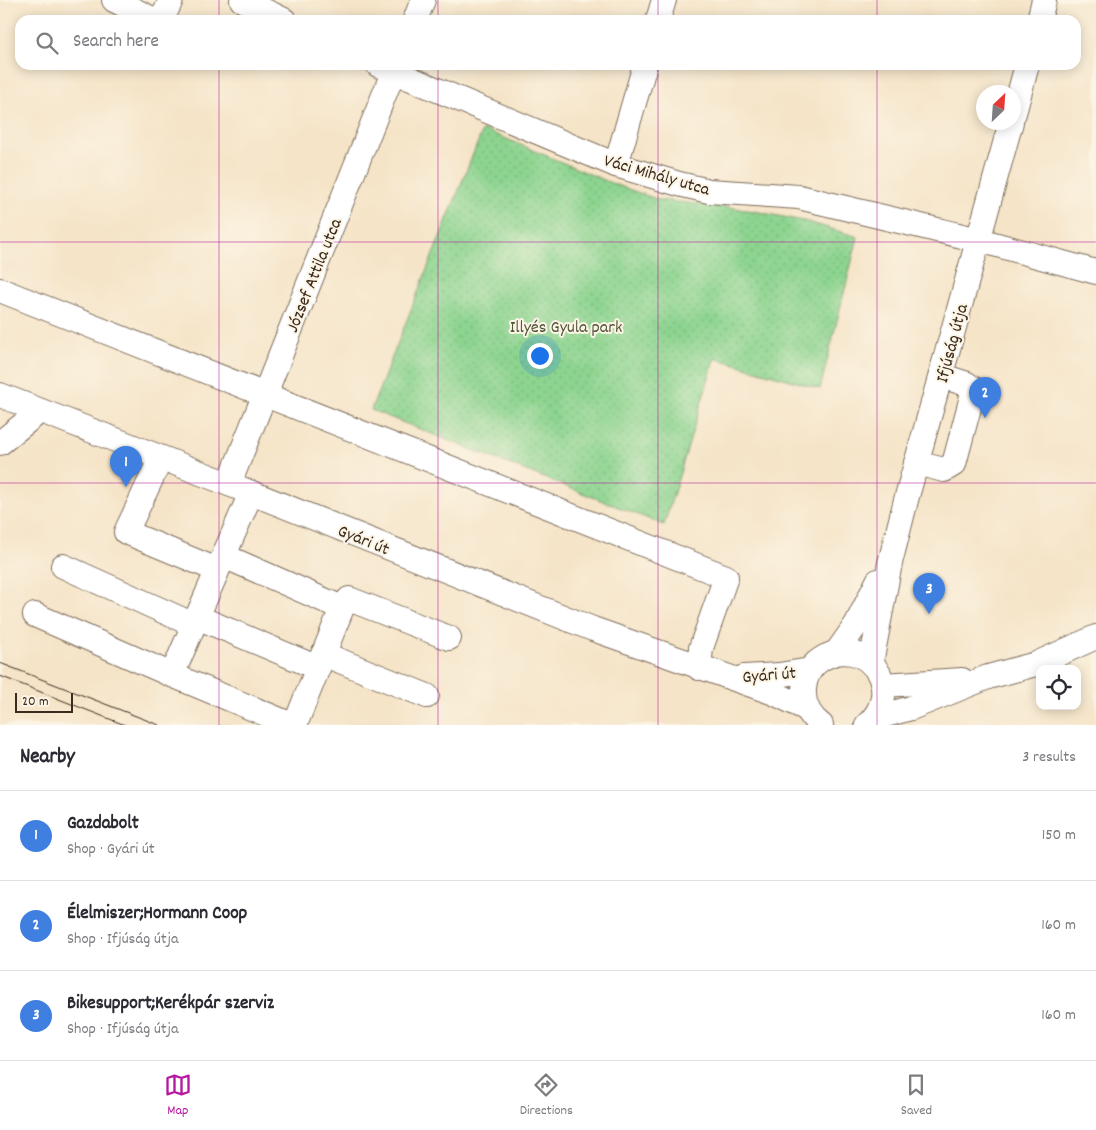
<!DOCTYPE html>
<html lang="en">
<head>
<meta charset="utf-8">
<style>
  :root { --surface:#fff; --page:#f2f2f3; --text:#2b2b33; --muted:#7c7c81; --line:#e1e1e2; --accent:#b5179e }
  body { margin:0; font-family:Dekko,sans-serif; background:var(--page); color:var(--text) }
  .controls { position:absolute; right:15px; bottom:15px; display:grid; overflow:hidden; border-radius:10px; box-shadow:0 2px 12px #0003 }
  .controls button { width:45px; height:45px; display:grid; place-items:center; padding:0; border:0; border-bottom:1px solid var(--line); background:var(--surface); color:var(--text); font:25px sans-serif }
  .compass { position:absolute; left:976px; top:85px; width:45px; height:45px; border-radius:50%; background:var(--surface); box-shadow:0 2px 12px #0003; rotate:25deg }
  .scale { position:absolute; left:15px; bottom:12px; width:58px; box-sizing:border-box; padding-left:5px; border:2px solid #3b2a1e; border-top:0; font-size:14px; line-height:18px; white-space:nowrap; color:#3b2a1e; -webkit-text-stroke:4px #fcf5e5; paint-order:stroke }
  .you { position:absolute; left:539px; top:355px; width:18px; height:18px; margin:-12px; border:4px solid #fff; border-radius:50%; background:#1a73e8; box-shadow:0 0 0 8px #1a73e833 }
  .badge { display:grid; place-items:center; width:32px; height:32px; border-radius:50%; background:var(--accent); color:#fff; font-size:16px; font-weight:700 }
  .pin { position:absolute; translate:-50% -41px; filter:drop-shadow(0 1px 2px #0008) }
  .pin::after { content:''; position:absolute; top:26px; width:18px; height:15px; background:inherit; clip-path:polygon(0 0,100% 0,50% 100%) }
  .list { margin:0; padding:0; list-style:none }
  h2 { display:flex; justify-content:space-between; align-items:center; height:65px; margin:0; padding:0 20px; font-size:21px }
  h2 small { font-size:16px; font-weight:400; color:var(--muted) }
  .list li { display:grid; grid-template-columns:32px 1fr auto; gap:15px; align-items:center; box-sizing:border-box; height:90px; padding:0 20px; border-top:1px solid var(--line) }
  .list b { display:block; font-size:19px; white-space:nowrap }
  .list p { margin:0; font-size:16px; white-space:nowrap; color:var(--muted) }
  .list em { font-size:16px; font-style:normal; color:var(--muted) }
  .icon { flex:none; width:28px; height:28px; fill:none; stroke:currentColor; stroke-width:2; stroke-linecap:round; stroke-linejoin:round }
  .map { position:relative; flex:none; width:1096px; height:725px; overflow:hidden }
  .search { position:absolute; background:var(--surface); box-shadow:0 2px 12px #0003; left:15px; right:15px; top:15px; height:55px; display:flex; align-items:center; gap:12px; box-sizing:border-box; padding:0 18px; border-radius:15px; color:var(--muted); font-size:19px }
  .sheet { height:335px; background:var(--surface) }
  nav { display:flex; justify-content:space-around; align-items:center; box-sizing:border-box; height:70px; border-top:1px solid var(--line); background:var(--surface); font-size:14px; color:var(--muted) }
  nav a { display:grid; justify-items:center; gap:2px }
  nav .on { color:var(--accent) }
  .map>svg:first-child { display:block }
  .park { fill:url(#park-dots); stroke:#647f56 }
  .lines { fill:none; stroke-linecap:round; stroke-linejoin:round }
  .minor-casing { stroke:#7c6b5a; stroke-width:26 }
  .minor { stroke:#fff; stroke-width:24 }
  .tram { stroke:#3b2a1e; stroke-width:1 }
  .grid { fill:none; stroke:#b5179e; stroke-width:1; stroke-opacity:0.55 }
  .labels { text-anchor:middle; stroke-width:4; stroke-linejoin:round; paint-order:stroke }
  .street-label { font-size:18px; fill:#3b2a1e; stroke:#fcf5e5 }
  .park-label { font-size:18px; fill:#4f543a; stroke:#fcf5e5 }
</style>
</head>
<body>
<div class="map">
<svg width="1096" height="725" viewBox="0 0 1096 725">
  <defs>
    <pattern id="park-dots" width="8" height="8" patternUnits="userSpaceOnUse" patternTransform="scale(1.25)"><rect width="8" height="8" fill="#8cd48f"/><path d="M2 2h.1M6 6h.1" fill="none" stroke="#7ab67b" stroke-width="1.8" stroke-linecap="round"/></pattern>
  </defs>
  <rect width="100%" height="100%" fill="#fcf5e5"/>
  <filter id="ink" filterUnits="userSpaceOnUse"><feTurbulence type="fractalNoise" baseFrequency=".02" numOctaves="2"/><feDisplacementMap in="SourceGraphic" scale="10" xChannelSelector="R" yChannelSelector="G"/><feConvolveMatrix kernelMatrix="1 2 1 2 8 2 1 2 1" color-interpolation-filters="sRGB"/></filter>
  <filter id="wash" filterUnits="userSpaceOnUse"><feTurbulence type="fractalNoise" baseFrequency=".0096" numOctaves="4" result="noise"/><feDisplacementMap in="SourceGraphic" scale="20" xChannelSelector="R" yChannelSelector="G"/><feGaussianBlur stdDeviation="1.12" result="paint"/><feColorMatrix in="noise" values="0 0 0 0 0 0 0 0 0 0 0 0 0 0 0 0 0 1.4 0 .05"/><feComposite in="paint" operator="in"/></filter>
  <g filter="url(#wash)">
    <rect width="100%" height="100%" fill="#f5e4c8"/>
    <path class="park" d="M483 129 611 183 659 200 728 207 759 212 808 222 858 237 820 389 715 358 664 525 371 410Z"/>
  </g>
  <g filter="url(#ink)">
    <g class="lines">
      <defs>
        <g id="minor">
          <path d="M114 0 154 20"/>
          <path d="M242 0 284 20"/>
          <path d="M162 20 171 0"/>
          <path d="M415 20 423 0"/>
          <path d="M658 20 664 0"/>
          <path d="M1039 20 1044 0"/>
          <path d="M378 65 616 165 679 184 709 191 799 197 979 240 1096 272"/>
          <path d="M1014 113 1027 65"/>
          <path d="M616 165 645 65"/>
          <path d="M0 290 726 577 701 648 699 668"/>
          <path d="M0 395 229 484 593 629 774 693 807 709"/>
          <path d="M0 443 40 411"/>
          <path d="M161 458 126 532 217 570"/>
          <path d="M916 463 944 470 954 464 974 389 967 384 942 376"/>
          <path d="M229 484 396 65"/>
          <path d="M224 556 342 608 295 725"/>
          <path d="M63 566 194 625"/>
          <path d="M342 608 349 599 449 638"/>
          <path d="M35 615 172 675 251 493"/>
          <path d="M197 617 318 668"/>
          <path d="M837 652 856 625 878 581"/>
          <path d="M323 654 427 696"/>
          <path d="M871 663 890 563 906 500 1011 122"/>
          <path d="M172 675 292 725"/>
          <path d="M744 677 779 675 810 670"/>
          <path d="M883 685 962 680"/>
          <path d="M875 718 911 708 988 677 1036 664 1096 637"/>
          <path d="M821 725C809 716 803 703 804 689 805 677 811 666 820 660 864 631 908 689 867 725"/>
        </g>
      </defs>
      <use href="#minor" class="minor-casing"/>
      <use href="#minor" class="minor"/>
      <g class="tram">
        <path d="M0 663 159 725"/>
        <path d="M0 676 125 725"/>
      </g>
    </g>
  </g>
  <path class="grid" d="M219 0V20M438 0V20M658 0V20M877 0V20M219 65V725M438 65V725M658 65V725M877 65V725M0 242H1096M0 483H1096"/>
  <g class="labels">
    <g class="street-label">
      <text transform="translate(657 174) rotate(16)" y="6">Váci Mihály utca</text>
      <text transform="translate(313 275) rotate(-68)" y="6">József Attila utca</text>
      <text transform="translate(951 343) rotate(-75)" y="6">Ifjúság útja</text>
      <text transform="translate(364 539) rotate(22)" y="6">Gyári út</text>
      <text transform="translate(769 674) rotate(-5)" y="6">Gyári út</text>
    </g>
    <g class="park-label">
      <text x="566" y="332">Illyés Gyula park</text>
    </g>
  </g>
</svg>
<div class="controls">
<button><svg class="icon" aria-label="locate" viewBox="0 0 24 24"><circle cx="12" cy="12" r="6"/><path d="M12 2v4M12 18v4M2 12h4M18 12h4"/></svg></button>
</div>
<svg class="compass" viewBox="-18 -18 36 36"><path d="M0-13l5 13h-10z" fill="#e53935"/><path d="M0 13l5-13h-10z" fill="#7c7c81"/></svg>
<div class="scale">20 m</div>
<div class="you"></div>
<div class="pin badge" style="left:126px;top:487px;background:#3f7fe0">1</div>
<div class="pin badge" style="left:985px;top:418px;background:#3f7fe0">2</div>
<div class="pin badge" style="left:929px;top:614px;background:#3f7fe0">3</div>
<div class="search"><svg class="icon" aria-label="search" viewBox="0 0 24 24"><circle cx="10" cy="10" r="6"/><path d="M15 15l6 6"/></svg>Search here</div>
</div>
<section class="sheet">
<h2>Nearby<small>3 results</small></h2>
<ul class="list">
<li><span class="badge" style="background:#3f7fe0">1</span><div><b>Gazdabolt</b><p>Shop · Gyári út</p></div><em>150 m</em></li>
<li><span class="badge" style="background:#3f7fe0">2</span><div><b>Élelmiszer;Hormann Coop</b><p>Shop · Ifjúság útja</p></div><em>160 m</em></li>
<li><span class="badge" style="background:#3f7fe0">3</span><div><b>Bikesupport;Kerékpár szerviz</b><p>Shop · Ifjúság útja</p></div><em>160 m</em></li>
</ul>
</section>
<nav>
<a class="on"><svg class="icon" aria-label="map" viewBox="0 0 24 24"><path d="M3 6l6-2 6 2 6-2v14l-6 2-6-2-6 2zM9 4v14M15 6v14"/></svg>Map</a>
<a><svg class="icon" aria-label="directions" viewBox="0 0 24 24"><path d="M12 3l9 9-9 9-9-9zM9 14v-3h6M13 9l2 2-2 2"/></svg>Directions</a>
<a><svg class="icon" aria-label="saved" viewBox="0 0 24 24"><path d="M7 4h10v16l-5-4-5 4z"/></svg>Saved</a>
</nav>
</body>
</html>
